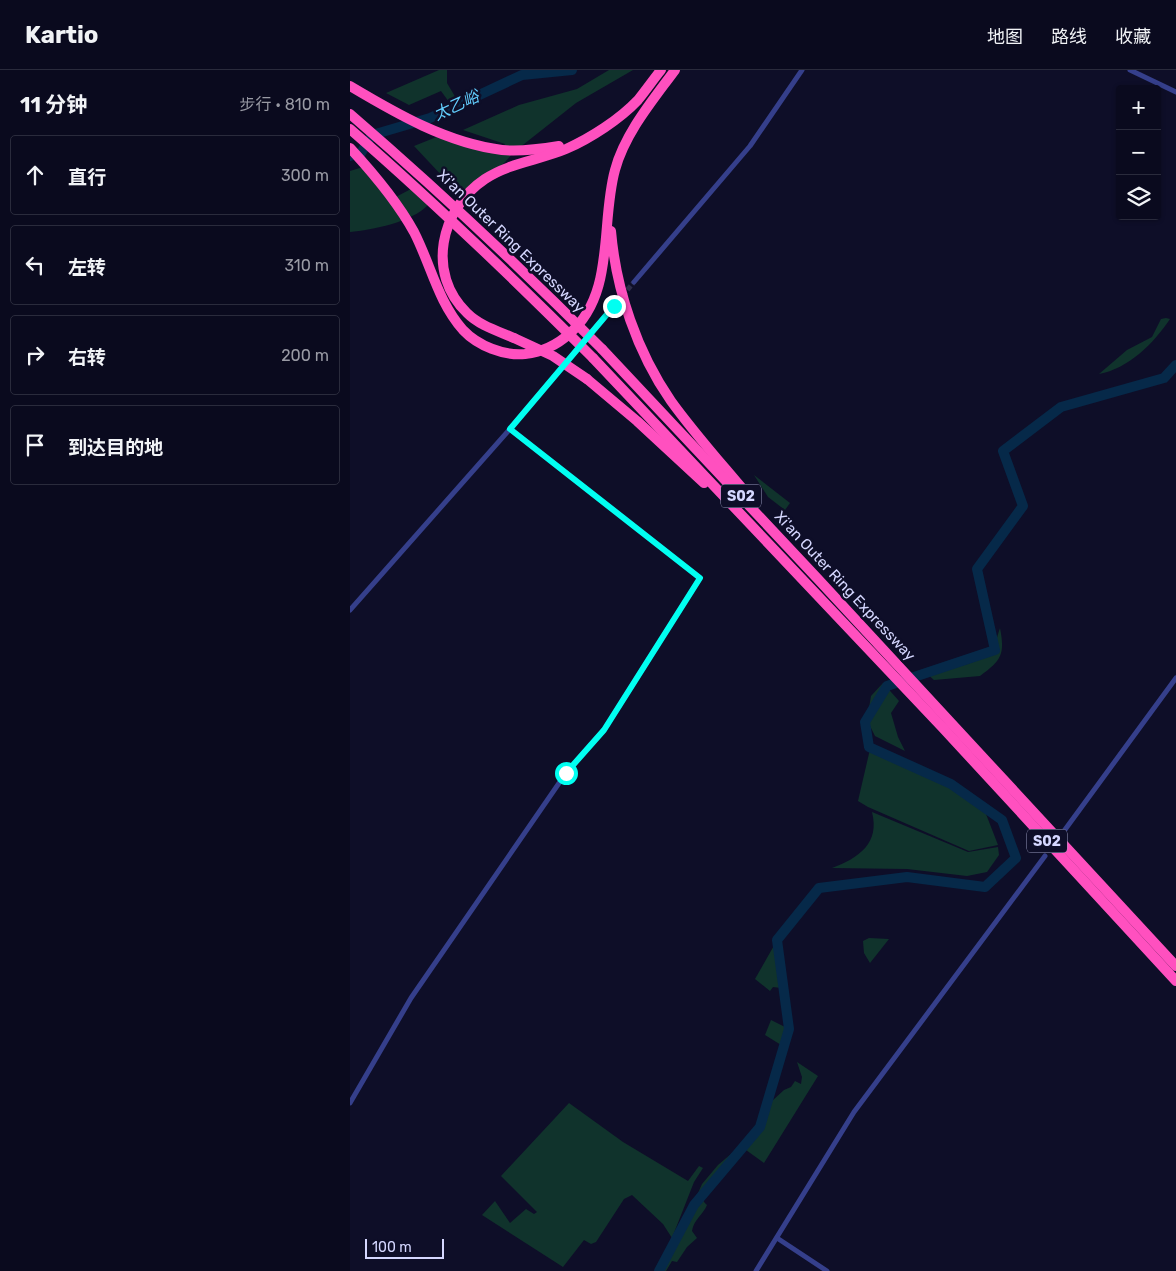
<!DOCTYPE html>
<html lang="zh">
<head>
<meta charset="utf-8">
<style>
  :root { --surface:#0a0a1e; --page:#131327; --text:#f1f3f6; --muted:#999aa4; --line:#2a2b3c }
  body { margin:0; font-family:Rubik,"Noto Sans SC",sans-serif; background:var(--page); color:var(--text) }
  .controls { position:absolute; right:15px; top:15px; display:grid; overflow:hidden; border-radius:5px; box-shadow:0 1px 4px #0004 }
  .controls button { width:45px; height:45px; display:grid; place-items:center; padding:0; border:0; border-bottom:1px solid var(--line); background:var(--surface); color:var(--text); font:25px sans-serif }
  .scale { position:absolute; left:15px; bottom:12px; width:79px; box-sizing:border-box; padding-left:5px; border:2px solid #d5d7ff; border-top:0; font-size:14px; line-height:18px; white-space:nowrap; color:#d5d7ff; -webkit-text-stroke:4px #0e0e28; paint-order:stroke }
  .stop { position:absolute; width:15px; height:15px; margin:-11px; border:4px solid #01fff1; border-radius:50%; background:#fff }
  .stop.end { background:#01fff1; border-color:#fff; box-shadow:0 1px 5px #0008 }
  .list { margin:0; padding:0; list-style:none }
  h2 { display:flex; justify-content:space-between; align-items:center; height:65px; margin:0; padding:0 20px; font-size:21px }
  h2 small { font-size:16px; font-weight:400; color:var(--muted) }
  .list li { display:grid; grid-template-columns:32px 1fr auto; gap:15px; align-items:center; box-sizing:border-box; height:80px; margin:0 10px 10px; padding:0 10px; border:1px solid var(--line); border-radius:5px }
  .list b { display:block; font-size:19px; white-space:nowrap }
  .list em { font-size:16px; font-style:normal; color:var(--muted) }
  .icon { flex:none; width:28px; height:28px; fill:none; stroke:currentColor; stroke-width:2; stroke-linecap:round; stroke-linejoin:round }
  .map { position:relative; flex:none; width:826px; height:1201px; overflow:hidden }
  header { display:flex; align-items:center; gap:30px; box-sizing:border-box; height:70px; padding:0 25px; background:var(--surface); border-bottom:1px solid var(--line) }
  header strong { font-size:24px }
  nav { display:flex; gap:28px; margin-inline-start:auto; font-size:18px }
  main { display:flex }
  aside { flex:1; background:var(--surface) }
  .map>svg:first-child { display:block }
  .green { fill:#10332c }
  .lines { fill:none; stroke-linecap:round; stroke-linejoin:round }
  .river { stroke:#062949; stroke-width:10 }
  .street-tunnel { stroke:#2c2c48; stroke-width:5; stroke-dasharray:5 2.5; stroke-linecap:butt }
  .street { stroke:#353f8b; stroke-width:5 }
  .highway { stroke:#ff50bf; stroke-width:10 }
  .highway-bridge { stroke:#ff50bf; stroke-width:10 }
  .route { stroke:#01fff1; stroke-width:6 }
  .labels { text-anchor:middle; stroke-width:5; stroke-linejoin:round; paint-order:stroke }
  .shield { fill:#0e0e28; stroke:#999bbe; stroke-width:1 }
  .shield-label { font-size:14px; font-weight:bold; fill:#d5d7ff }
  .street-label { font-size:15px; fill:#d5d7ff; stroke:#0e0e28 }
  .water-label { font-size:16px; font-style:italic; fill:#63cfff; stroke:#0e0e28 }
</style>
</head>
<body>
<header>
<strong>Kartio</strong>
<nav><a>地图</a><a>路线</a><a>收藏</a></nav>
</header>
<main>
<aside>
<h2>11 分钟<small>步行 · 810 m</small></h2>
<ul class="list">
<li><svg class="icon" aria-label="ahead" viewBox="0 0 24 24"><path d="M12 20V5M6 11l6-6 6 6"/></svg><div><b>直行</b></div><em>300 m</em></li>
<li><svg class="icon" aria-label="left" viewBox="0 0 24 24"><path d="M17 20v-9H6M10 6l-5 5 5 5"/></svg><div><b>左转</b></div><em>310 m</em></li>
<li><svg class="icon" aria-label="right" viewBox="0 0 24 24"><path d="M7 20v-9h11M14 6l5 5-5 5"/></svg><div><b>右转</b></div><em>200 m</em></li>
<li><svg class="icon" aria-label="arrive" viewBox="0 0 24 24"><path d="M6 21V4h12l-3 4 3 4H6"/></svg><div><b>到达目的地</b></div></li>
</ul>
</aside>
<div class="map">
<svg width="826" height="1201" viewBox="0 0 826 1201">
  <rect width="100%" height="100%" fill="#0e0e28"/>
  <g class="green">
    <path d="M89 0H97V13L110 35 102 36 91 21 59 35 36 23Z"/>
    <path d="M259 0H283L226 33 164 82 136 113 117 129 94 108 64 76 94 64 152 82 155 74 113 60 169 35 227 19Z"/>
    <path d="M13 97 38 131 61 119 78 135C62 152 22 160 0 162V101Z"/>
    <path d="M816 248 820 249C804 273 778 299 749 304L777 280 802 267 811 249Z"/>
    <path d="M404 405 440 433 435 440 418 427Z"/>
    <path d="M650 558C655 584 652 590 630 606L584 610 574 601C598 598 632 598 645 573 647 569 648 563 650 558Z"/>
    <path d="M533 613 549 631 541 643 548 667 555 681 525 666 517 650 521 626Z"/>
    <path d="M521 675 553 695 625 728 636 744 648 775 619 781 518 737 508 731Z"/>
    <path d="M522 742 618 782 648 777 649 785 637 802 617 806 557 799 482 798C509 788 530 773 522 742Z"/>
    <path d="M519 868 539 869 520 893 514 883 513 871Z"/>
    <path d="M426 872 431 918 423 917 420 921 405 909Z"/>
    <path d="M421 950 437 958 436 978 415 965Z"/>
    <path d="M447 992 468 1006 414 1093 396 1080C388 1090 338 1122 357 1135 353 1145 344 1149 342 1161L347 1168 337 1177 327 1192 322 1191 316 1201H308L322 1182 352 1114 368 1095 408 1061 422 1031 434 1020 441 1017 445 1011 451 1014 452 1007Z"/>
    <path d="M219 1033 273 1072 338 1111 349 1096 353 1098 344 1112 322 1168 313 1154 282 1125 274 1129 246 1172 241 1174 234 1170 213 1197 132 1145 145 1131 160 1153 176 1139 184 1144 187 1142 151 1106Z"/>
  </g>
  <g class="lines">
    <g class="river">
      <path d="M0 86 11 83 22 65 80 48 172 5 222 0"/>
      <path d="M309 1201 344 1135 410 1057 439 959 427 870 469 818 557 807 635 817 666 788 652 750 601 714 519 677 515 652 537 616 645 580 627 499 673 436 653 381 711 337 814 308 826 295"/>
    </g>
    <path class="street-tunnel" d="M263 237 284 212"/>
    <g class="street">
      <path d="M780 0 826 22"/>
      <path d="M284 212 400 76 452 0"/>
      <path d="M0 540 160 359"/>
      <path d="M714 761 826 608"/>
      <path d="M0 1033 61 928 216 703 254 660 350 508 160 359 263 237"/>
      <path d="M427 1168 477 1201"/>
      <path d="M406 1201 504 1042 695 786"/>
    </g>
    <g class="highway">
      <path d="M0 16C47 44 97 73 152 80 171 82 191 79 209 76"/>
      <path d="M0 78C24 104 47 131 64 162 81 195 88 232 113 260 128 276 154 286 175 284 191 282 207 275 219 264 266 224 250 154 265 100 275 63 303 30 325 0"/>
      <path d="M261 161C266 220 287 282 321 331 344 363 371 393 396 423"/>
      <path d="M164 268C148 261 130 256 117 243 76 204 90 139 135 109 159 93 190 90 216 79 241 68 270 49 288 30 296 20 303 10 311 0"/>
      <path d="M252 279 467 508 826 896"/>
      <path d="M243 288 592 657 826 911"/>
      <path d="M237 309 287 351 354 413"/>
    </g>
    <g class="highway-bridge">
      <path d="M0 44C87 119 171 198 252 279"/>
      <path d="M0 59C84 132 164 209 243 288"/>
      <path d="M164 268 203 286 237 309"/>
    </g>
  </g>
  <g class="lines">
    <path class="route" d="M216 703 254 660 350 508 160 359 264 236"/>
  </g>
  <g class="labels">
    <g class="shield">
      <rect x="371" y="414.5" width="40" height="23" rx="4"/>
      <rect x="677" y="759.5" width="40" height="23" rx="4"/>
    </g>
    <g class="shield-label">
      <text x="391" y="431">S02</text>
      <text x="697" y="776">S02</text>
    </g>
    <g class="street-label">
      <text transform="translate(161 171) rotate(44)" y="5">Xi'an Outer Ring Expressway</text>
      <text transform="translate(495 516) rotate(47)" y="5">Xi'an Outer Ring Expressway</text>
    </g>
    <g class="water-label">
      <text transform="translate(106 35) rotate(-25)" y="6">太乙峪</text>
    </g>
  </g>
</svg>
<div class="controls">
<button>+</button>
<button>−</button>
<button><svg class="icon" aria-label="layers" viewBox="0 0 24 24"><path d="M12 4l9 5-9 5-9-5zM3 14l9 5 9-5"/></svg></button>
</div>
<div class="scale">100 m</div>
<div class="stop" style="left:216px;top:703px"></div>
<div class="stop end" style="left:264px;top:236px"></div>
</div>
</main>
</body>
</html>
